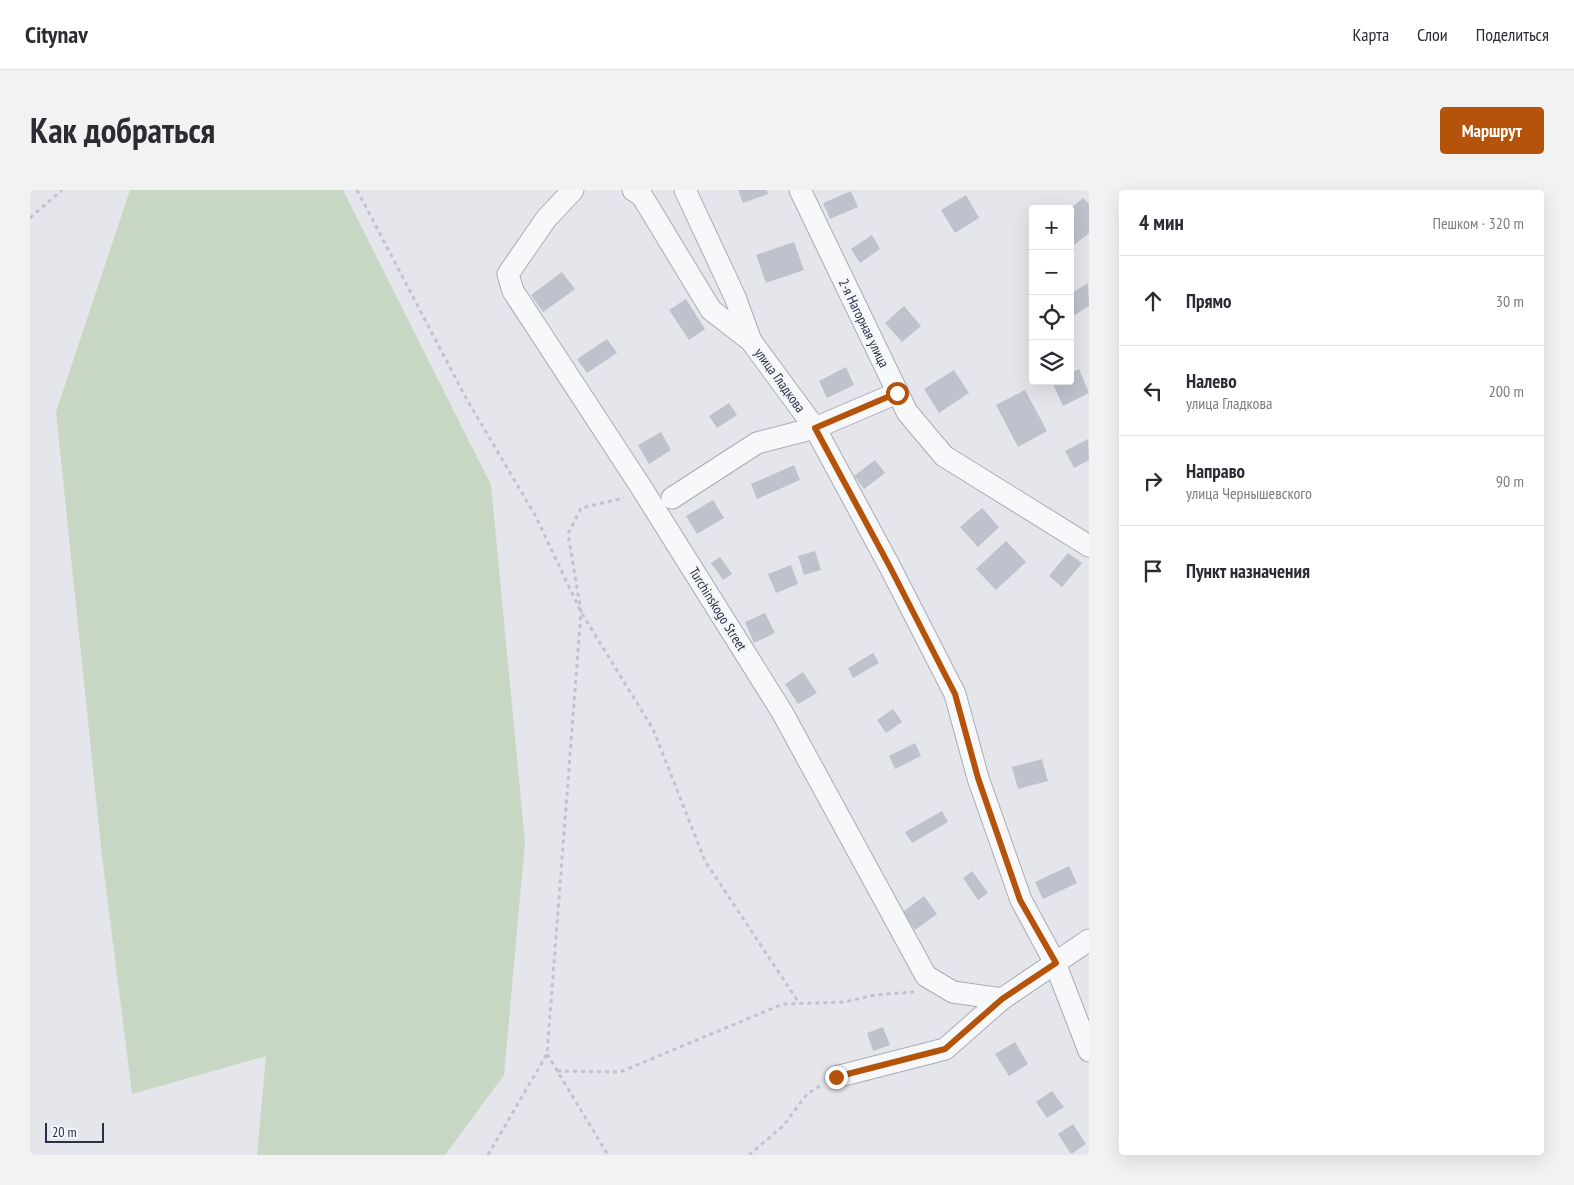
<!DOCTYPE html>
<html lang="ru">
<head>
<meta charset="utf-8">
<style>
  :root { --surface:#fff; --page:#f2f2f3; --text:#2b2b33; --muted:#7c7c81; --line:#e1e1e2; --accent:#b45309 }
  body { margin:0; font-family:"PT Sans Narrow",sans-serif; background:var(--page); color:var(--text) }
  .controls { position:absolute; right:15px; top:15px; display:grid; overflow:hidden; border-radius:5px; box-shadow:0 5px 20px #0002 }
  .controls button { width:45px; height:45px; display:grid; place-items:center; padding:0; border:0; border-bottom:1px solid var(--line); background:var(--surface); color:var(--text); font:25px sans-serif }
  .scale { position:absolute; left:15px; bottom:12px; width:59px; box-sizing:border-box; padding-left:5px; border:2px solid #2a3146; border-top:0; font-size:14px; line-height:18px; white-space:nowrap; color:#2a3146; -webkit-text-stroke:4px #f4f5f9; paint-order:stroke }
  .stop { position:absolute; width:15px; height:15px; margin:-11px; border:4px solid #b45309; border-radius:50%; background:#fff }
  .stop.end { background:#b45309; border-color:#fff; box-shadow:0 1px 5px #0008 }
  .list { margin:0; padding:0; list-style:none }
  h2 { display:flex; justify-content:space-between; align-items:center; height:65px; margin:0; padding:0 20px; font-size:21px }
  h2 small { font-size:16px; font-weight:400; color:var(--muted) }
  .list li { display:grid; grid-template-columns:32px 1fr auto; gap:15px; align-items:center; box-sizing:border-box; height:90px; padding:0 20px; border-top:1px solid var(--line) }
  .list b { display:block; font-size:19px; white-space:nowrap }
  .list p { margin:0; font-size:16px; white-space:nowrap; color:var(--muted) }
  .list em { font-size:16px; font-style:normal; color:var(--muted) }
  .icon { flex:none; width:28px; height:28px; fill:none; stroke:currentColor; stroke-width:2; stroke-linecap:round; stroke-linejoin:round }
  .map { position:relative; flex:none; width:1059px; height:965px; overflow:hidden; border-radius:5px }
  header { display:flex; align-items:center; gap:30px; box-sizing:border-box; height:70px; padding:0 25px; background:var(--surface); border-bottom:1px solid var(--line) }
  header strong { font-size:24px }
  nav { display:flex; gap:28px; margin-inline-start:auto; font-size:18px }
  .intro { display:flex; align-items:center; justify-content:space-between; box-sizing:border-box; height:120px; padding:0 30px }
  h1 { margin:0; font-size:35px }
  .button { padding:12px 22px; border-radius:5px; background:var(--accent); color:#fff; font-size:18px; font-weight:700 }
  main { display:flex; gap:30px; padding:0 30px }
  aside { flex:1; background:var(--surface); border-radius:5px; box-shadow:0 5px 20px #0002 }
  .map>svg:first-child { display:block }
  .green { fill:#c7d7c4 }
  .building { fill:#bdc2cd }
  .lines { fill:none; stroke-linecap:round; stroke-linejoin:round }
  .minor-casing { stroke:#a8acb7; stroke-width:23 }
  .path { stroke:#c2c4cb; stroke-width:3; stroke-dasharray:4 4; stroke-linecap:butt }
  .minor { stroke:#f7f8fa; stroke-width:21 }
  .route { stroke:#b45309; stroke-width:6 }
  .labels { text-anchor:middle; stroke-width:4; stroke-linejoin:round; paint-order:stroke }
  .street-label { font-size:14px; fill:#2a3146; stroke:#f4f5f9 }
</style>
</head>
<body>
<header>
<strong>Citynav</strong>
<nav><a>Карта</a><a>Слои</a><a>Поделиться</a></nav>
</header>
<div class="intro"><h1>Как добраться</h1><a class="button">Маршрут</a></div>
<main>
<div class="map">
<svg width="1059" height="965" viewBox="0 0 1059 965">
  <rect width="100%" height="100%" fill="#e4e6ec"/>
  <path class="green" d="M100 0H313L461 295 495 652 474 885 415 965H227L236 866 102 904 72 666 26 222Z"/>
  <g class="building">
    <path d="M708 0H737L738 4 713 13Z"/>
    <path d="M821 1 828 17 800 29 793 13Z"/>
    <path d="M936 5 949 28 925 43 911 20Z"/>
    <path d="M1053 8 1059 14V43L1040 58V19Z"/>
    <path d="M842 45 850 59 830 73 821 59Z"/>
    <path d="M764 52 774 80 736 93 726 65Z"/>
    <path d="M532 82 545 99 513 122 501 105Z"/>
    <path d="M1058 93 1059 116 1040 128V104Z"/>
    <path d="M656 109 675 139 659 150 639 120Z"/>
    <path d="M874 116 891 136 872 152 855 133Z"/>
    <path d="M577 149 587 163 557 183 547 169Z"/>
    <path d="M816 177 824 195 797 208 789 191Z"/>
    <path d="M1049 179 1059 203 1033 216 1022 192 1040 191V183Z"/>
    <path d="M924 180 939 203 909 223 894 199Z"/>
    <path d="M995 200 1017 241 988 257 966 215Z"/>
    <path d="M699 213 707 225 687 238 679 226Z"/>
    <path d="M631 242 641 260 619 274 608 255Z"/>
    <path d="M1058 249 1059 270 1044 278 1035 261Z"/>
    <path d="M845 270 855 283 834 299 824 286Z"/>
    <path d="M764 275 770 290 727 309 721 294Z"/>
    <path d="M683 310 694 328 667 344 656 326Z"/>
    <path d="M952 318 969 337 948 357 930 337Z"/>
    <path d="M976 351 996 372 966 400 946 379Z"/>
    <path d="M785 361 791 380 774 385 768 366Z"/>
    <path d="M1038 363 1052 373 1032 397 1019 386Z"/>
    <path d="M690 367 702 384 693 390 681 373Z"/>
    <path d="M761 375 768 394 746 403 738 384Z"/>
    <path d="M735 423 745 443 724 453 715 432Z"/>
    <path d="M843 463 849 473 823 488 818 478Z"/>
    <path d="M773 482 787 503 768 514 755 494Z"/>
    <path d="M863 519 872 532 856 543 847 530Z"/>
    <path d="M885 553 891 566 865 579 859 566Z"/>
    <path d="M1012 569 1018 591 988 599 982 577Z"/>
    <path d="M912 621 918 632 882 653 875 642Z"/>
    <path d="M1039 676 1047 693 1013 709 1005 692Z"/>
    <path d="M942 681 958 703 948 710 933 688Z"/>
    <path d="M894 706 907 724 885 740 873 722Z"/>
    <path d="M853 837 860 855 843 861 837 843Z"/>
    <path d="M985 852 998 874 979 886 965 864Z"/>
    <path d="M1022 901 1034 917 1017 928 1006 912Z"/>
    <path d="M1043 934 1056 954 1041 964 1028 944Z"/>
  </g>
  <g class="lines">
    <defs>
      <g id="minor">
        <path d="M543 0 516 29 478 84 483 101 611 297 752 522 896 786 923 802 972 809"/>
        <path d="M603 0 612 6 681 120 721 151 785 238 860 377 925 504 948 588 991 710 1025 773 1059 861"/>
        <path d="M655 0 705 107 721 151"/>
        <path d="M770 0 877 222 914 266 1059 356"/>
        <path d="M642 308 727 253 785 238 867 203"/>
        <path d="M806 887 915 859 972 809 1059 750"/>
      </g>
    </defs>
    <use href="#minor" class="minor-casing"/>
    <g class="path">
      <path d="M327 0 436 208 505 325 551 422 623 539 675 671 769 813"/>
      <path d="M0 28 32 0"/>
      <path d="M517 864 578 965"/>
      <path d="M527 881 590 882 753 814 814 812 845 805 884 802"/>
      <path d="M458 965 517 864 551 422 538 344 551 318 594 308"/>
      <path d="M719 965 753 936 777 904 790 896"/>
    </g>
    <use href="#minor" class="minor"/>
  </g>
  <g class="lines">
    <path class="route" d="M806 887 915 859 972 809 1026 773 990 710 948 588 925 504 860 377 785 238 867 203"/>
  </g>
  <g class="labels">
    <g class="street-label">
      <text transform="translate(834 133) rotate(64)" y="5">2-я Нагорная улица</text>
      <text transform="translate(750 190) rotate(54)" y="5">улица Гладкова</text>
      <text transform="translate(688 419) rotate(58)" y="5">Turchinskogo Street</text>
    </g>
  </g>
</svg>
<div class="controls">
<button>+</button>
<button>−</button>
<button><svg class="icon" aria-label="locate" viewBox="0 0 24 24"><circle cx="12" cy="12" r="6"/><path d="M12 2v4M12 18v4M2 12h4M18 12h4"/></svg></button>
<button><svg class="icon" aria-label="layers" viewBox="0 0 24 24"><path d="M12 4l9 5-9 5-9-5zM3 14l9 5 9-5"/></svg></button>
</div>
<div class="scale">20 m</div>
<div class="stop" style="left:867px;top:203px"></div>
<div class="stop end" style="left:806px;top:887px"></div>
</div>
<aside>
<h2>4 мин<small>Пешком · 320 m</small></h2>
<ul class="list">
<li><svg class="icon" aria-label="ahead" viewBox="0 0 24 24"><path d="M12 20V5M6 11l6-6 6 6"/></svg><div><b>Прямо</b></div><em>30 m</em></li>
<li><svg class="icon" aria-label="left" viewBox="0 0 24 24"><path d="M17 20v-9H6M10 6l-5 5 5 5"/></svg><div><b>Налево</b><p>улица Гладкова</p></div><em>200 m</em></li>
<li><svg class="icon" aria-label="right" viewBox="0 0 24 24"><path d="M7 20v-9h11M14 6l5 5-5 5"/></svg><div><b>Направо</b><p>улица Чернышевского</p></div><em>90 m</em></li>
<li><svg class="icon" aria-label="arrive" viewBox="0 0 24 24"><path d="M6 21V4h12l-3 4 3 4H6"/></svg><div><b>Пункт назначения</b></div></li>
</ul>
</aside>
</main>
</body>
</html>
